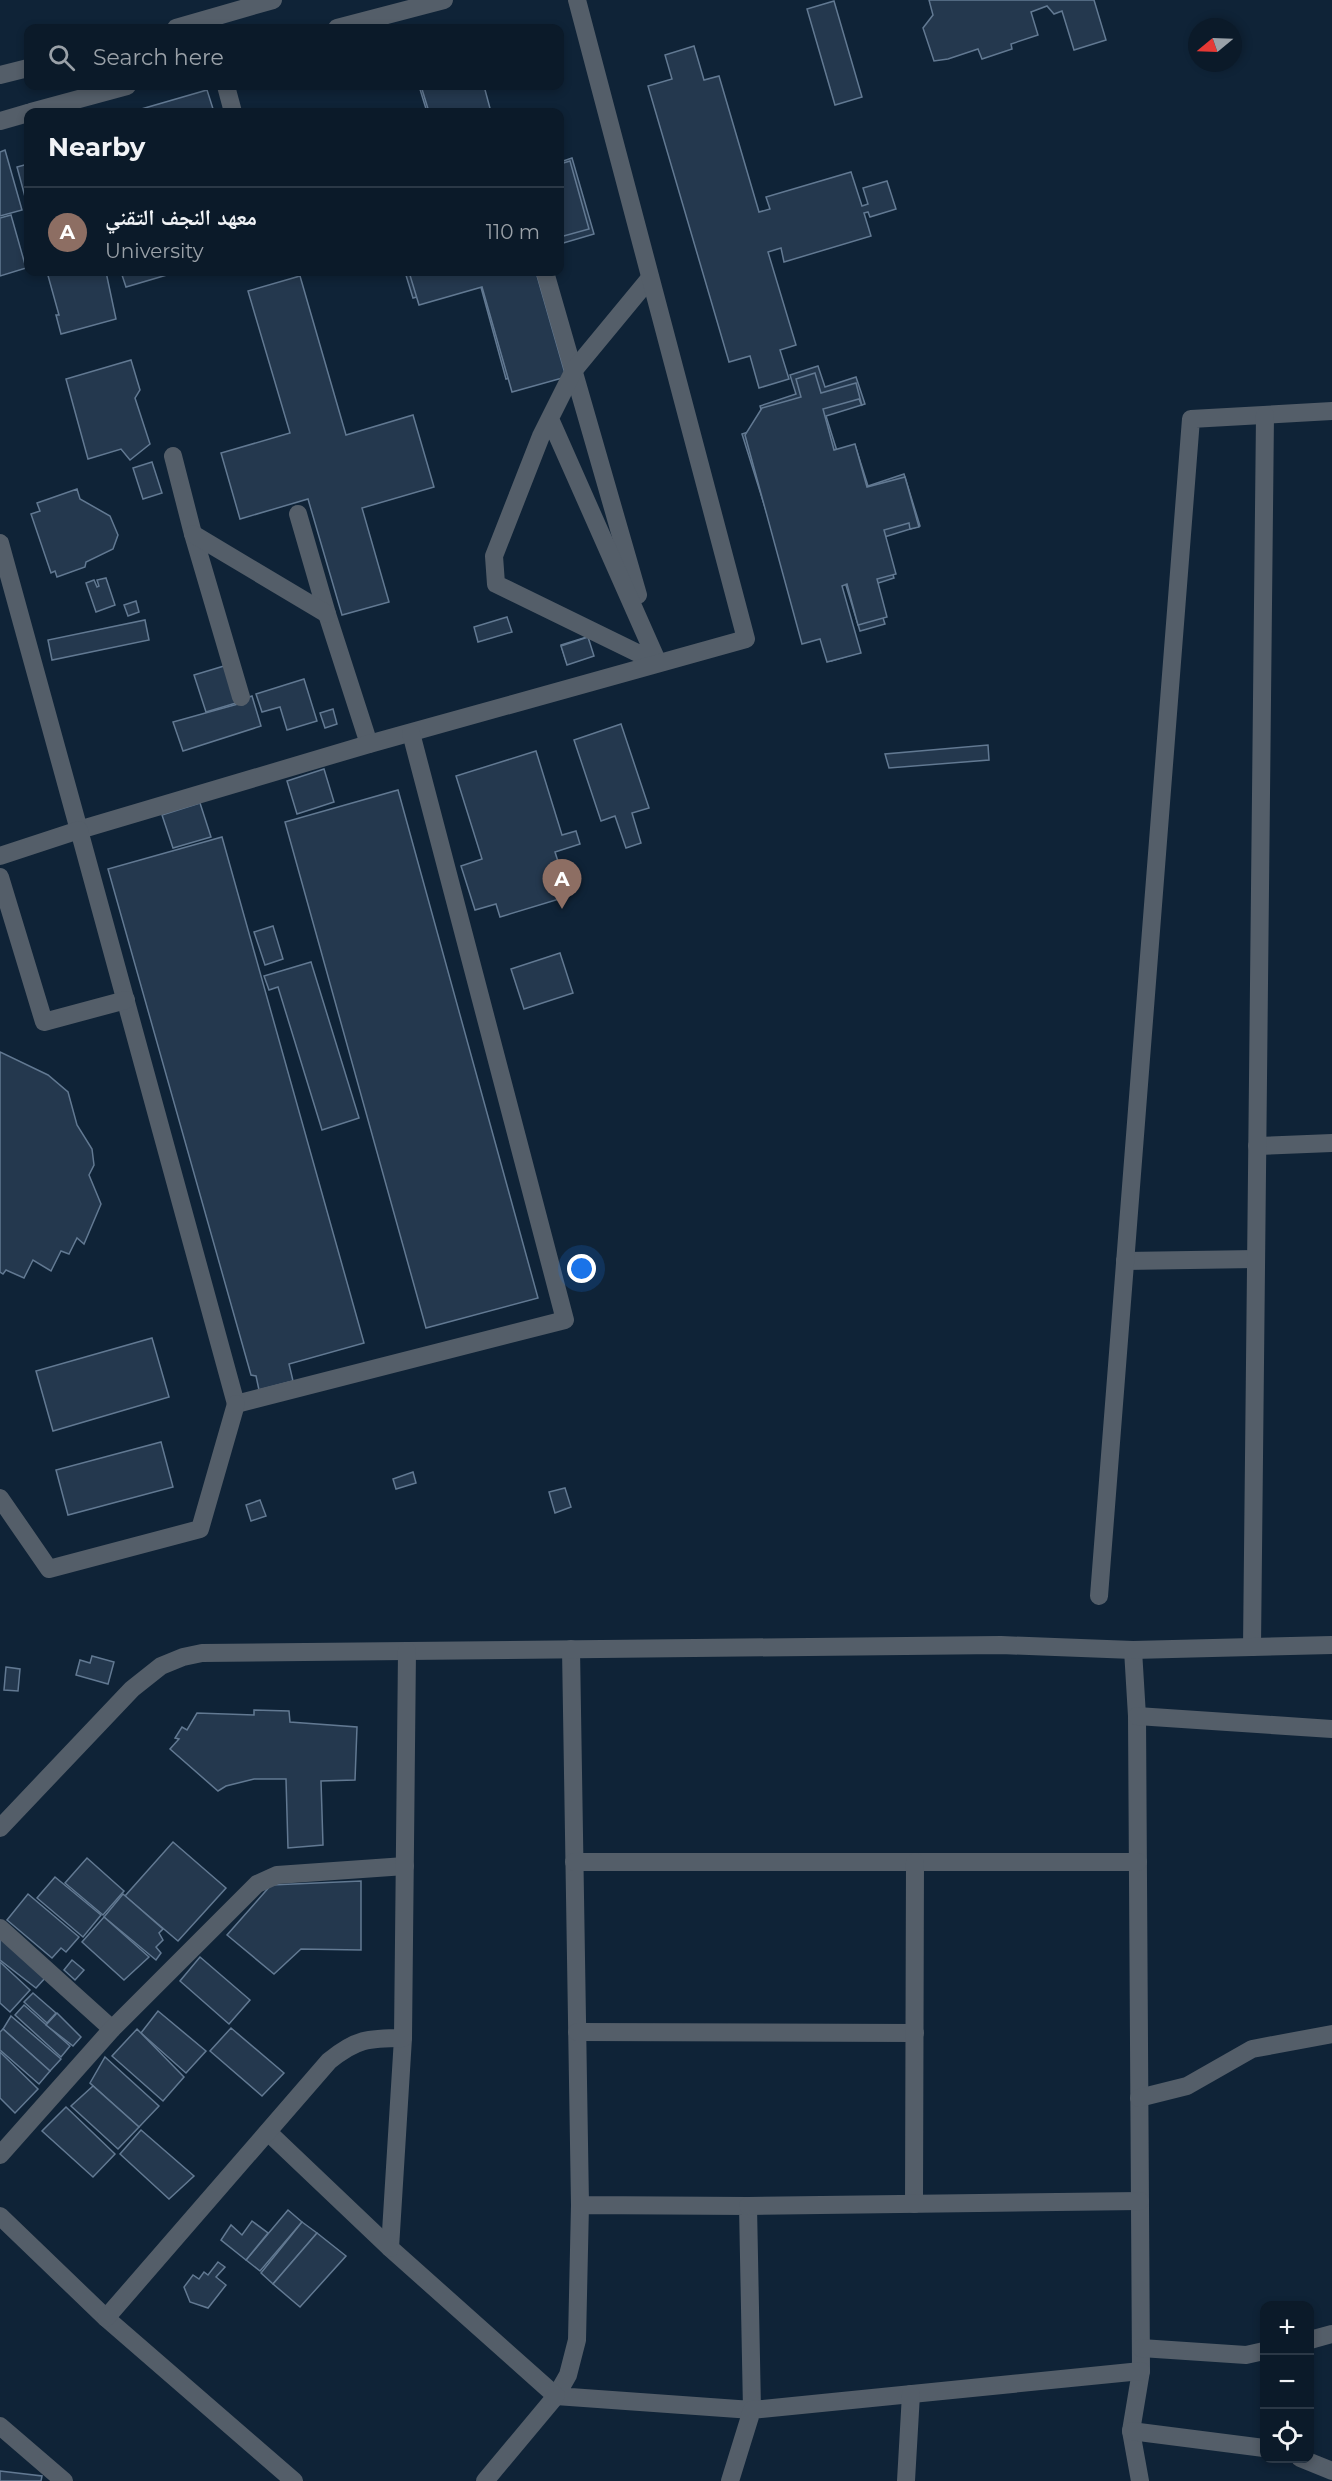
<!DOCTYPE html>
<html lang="en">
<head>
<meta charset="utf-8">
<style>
  :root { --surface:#0b1a29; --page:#142331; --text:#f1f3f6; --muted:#9aa1a8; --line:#2b3846; --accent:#0f766e }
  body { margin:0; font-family:Montserrat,"Noto Naskh Arabic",sans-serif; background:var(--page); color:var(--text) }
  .controls { position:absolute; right:18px; bottom:18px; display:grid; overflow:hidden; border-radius:12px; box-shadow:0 3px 9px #0003 }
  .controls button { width:54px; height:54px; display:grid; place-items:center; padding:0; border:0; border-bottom:2px solid var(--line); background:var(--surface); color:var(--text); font:30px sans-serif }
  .compass { position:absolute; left:1188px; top:18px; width:54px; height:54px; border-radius:50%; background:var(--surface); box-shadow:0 3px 9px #0003; rotate:251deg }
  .you { position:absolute; left:582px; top:1269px; width:21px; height:21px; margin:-15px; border:4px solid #fff; border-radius:50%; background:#1a73e8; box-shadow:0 0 0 9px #1a73e833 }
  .badge { display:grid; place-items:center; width:39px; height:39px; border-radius:50%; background:var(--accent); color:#fff; font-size:20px; font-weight:700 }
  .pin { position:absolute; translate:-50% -50px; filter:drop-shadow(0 2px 3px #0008) }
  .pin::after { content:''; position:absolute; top:32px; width:21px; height:18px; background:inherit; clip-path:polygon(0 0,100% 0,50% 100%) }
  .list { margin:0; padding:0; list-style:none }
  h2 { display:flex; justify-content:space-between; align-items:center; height:78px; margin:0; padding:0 24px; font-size:26px }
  h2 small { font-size:20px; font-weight:400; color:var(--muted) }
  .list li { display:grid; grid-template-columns:39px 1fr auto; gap:18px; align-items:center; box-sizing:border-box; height:90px; padding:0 24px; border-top:2px solid var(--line) }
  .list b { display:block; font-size:22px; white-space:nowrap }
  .list p { margin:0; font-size:20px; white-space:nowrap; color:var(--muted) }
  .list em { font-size:20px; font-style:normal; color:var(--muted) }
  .icon { flex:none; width:33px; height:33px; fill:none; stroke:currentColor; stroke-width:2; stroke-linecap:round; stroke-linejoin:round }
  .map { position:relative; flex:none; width:1332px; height:2481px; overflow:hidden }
  .search { position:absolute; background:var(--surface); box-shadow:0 3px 9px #0003; left:24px; top:24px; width:540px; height:66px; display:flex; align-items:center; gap:15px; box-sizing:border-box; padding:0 21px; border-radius:12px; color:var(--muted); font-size:22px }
  .panel { position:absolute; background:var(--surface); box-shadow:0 3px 9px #0003; left:24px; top:108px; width:540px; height:168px; border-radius:12px }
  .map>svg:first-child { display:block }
  .building { fill:#24384e; stroke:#627992; stroke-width:1.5 }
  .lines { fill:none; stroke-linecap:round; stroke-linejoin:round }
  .minor { stroke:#545e69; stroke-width:18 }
</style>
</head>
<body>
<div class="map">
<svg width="1332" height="2481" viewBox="0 0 1332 2481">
  <rect width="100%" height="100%" fill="#0f2337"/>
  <g class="building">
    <path d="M929 0H1094L1106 40 1074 50 1062 11 1054 14 1047 6 1031 12 1038 35 1011 44 1012 49 982 59 978 49 948 59 934 61 923 28 933 15Z"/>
    <path d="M834 1 862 97 835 105 807 9Z"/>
    <path d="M694 46 704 80 719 76 759 212 770 209 766 197 851 172 862 206 868 204 863 188 887 181 896 209 870 217 868 212 864 213 871 236 784 262 781 248 768 252 796 345 780 350 789 379 759 388 750 356 729 362 648 86 672 79 665 55Z"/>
    <path d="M419 86H481L489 112H427Z"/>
    <path d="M421 86H484L491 112H429Z"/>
    <path d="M207 90 214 112H131Z"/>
    <path d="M5 150 22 210 0 216V152Z"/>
    <path d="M572 158 594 234 560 244V162Z"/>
    <path d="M570 161 589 229 560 237V164Z"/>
    <path d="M28 164V208L17 167Z"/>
    <path d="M11 215 26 268 0 276V218Z"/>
    <path d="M47 272H106L116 319 61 334 56 315H59Z"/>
    <path d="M121 272H177L126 287Z"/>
    <path d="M405 272H529L555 365 506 379 479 280 413 298Z"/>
    <path d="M409 272H536L566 377 512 392 482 287 419 305Z"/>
    <path d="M300 276 346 435 413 415 434 487 362 508 389 602 342 615 308 499 240 519 221 453 290 433 248 291Z"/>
    <path d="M131 360 140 390 135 398 150 444 130 460 121 449 88 459 66 379Z"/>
    <path d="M818 366 825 387 856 377 865 404 826 416 837 451 855 445 868 486 904 474 920 526 881 538 894 578 872 585 885 624 860 631 845 582 836 585 858 653 831 661 822 633 806 638 742 434 766 426 760 406 796 394 790 375Z"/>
    <path d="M815 373 821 393 856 383 862 406 859 399 823 409 834 450 855 444 867 487 905 477 919 527 910 529 909 523 884 530 896 574 877 579 887 617 858 625 847 584 842 586 861 653 827 662 820 639 802 644 745 435 762 408 801 397 796 379Z"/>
    <path d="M152 462 162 493 143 499 133 468Z"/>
    <path d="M77 489 80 499 110 516 118 535 113 549 86 562 85 567 57 577 55 571 51 573 31 514 40 511 37 503Z"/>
    <path d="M106 578 115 605 96 612 86 583 94 580 97 587 99 586 97 580Z"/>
    <path d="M136 601 139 612 128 616 124 605Z"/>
    <path d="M507 617 512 632 478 642 474 627Z"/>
    <path d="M145 620 149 640 52 660 48 640Z"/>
    <path d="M587 637 592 653 566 661 561 645Z"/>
    <path d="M588 637 594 656 567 665 561 646Z"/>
    <path d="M224 666 236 703 206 712 194 675Z"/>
    <path d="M304 679 317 721 287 730 280 707 262 712 256 694Z"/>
    <path d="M252 696 261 726 183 751 173 722 238 704 237 701Z"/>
    <path d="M333 709 337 724 325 728 320 713Z"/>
    <path d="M621 724 649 808 632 813 641 843 626 848 615 816 601 821 574 740Z"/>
    <path d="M988 745 989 760 889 768 885 754Z"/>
    <path d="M536 751 562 835 576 831 580 844 555 852 569 896 500 917 496 904 475 910 461 866 482 859 456 776Z"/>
    <path d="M324 769 334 802 297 814 287 781Z"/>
    <path d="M398 790 538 1298 426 1328 285 822Z"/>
    <path d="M200 803 211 837 173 848 162 815Z"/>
    <path d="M222 837 364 1343 289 1364 293 1381 259 1390 256 1376 251 1375 108 869Z"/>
    <path d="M273 926 283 959 265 965 254 932Z"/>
    <path d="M560 953 573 993 524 1009 511 969Z"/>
    <path d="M311 962 359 1118 322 1130 278 987 269 990 264 976Z"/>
    <path d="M0 1052 48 1075 68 1092 77 1125 92 1149 94 1165 89 1175 101 1204 84 1244 77 1238 69 1254 61 1251 51 1271 33 1260 24 1278 6 1270 3 1274 0 1272Z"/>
    <path d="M152 1338 169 1397 53 1431 36 1371Z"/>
    <path d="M161 1442 173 1487 68 1515 56 1470Z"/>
    <path d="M413 1472 416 1483 396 1489 393 1479Z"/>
    <path d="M565 1488 571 1507 555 1513 549 1492Z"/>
    <path d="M260 1500 266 1516 251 1521 246 1505Z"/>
    <path d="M92 1656 114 1662 108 1684 76 1675 80 1660 90 1663Z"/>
    <path d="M6 1667 20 1669 18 1691 4 1690Z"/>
    <path d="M254 1710 289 1711 290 1722 357 1727 355 1780 321 1781 323 1845 288 1848 286 1779H254L226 1786 218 1791 170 1749 179 1739 175 1738 182 1727 187 1730 197 1713 254 1715Z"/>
    <path d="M173 1842 226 1888 178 1941 125 1896Z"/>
    <path d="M87 1858 124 1891 103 1915 65 1883Z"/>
    <path d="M55 1877 101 1915 83 1937 37 1898Z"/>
    <path d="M361 1881V1950L301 1949 274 1974 227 1935 271 1885Z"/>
    <path d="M28 1894 79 1937 66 1952 61 1948 52 1958 7 1920Z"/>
    <path d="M123 1894 163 1929 159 1933 163 1940 156 1947 161 1953 156 1960 104 1917Z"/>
    <path d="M104 1917 149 1957 124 1980 82 1942Z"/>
    <path d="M0 1938 46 1977 36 1988 0 1960Z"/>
    <path d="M200 1957 250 2000 229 2024 180 1981Z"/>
    <path d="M72 1960 84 1970 75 1980 64 1970Z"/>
    <path d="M0 1962 30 1990 10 2012 0 2003Z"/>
    <path d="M33 1993 56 2013 47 2023 24 2002Z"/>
    <path d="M24 2005 70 2046 61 2057 15 2015Z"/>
    <path d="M158 2011 206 2051 186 2073 141 2033Z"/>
    <path d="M57 2013 81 2037 73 2046 46 2025Z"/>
    <path d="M11 2016 61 2059 50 2071 3 2029Z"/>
    <path d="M231 2028 284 2073 262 2096 210 2051Z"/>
    <path d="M3 2029 50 2071 39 2084 0 2050V2032Z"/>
    <path d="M137 2029 184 2077 163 2101 112 2056Z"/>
    <path d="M0 2052 38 2089 15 2113 0 2098Z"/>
    <path d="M105 2057 159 2106 139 2127 90 2083Z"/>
    <path d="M93 2086 139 2127 118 2149 71 2106Z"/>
    <path d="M66 2107 115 2154 93 2177 42 2131Z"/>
    <path d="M141 2130 194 2176 169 2199 120 2154Z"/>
    <path d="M288 2210 302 2222 260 2271 246 2260Z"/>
    <path d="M252 2221 268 2233 246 2260 221 2240 231 2225 242 2235Z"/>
    <path d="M302 2222 317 2233 273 2284 261 2273Z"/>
    <path d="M317 2233 346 2256 300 2307 273 2284Z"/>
    <path d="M218 2262 225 2267 216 2277 226 2285 208 2308 190 2302 184 2287 193 2275 199 2279 204 2272 208 2275Z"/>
    <path d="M0 2471 42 2476 41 2481H0Z"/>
  </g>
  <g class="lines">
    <g class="minor">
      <path d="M176 28 273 0"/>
      <path d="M337 28 444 0"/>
      <path d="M0 75 28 68"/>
      <path d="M226 86 233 112"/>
      <path d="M31 112 127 86"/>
      <path d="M0 121 28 113"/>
      <path d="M545 272 638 595"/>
      <path d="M550 419 658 663 496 584 494 556 541 436 574 370 650 278"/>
      <path d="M173 456 193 534 241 697"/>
      <path d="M298 514 327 614 369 744"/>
      <path d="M193 534 327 614"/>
      <path d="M0 543 79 830 369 744 746 639 577 0"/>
      <path d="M0 856 79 830 236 1404 565 1320 411 733"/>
      <path d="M0 877 44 1022 126 1000"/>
      <path d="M1257 1146 1332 1143"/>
      <path d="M1125 1261 1256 1259"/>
      <path d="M0 1498 49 1569 200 1529 236 1404"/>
      <path d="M1099 1596 1191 419 1332 411"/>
      <path d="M1252 1647 1265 415"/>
      <path d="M571 1649 580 2205 748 2206 752 2410 556 2396 568 2375 577 2340 580 2205"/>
      <path d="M1133 1650 1137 1716 1141 2371 1131 2431 1140 2481"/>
      <path d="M1137 1716 1332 1729"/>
      <path d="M0 1828 132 1689 161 1666 183 1657 202 1653 1001 1645 1133 1650 1332 1645"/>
      <path d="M574 1862H1138"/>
      <path d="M0 1928 112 2029"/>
      <path d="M577 2032 915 2033"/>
      <path d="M403 2038 390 2248 556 2396 485 2481"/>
      <path d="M1139 2098 1187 2086 1252 2049 1332 2034"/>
      <path d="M268 2132 390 2248"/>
      <path d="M0 2155 112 2029 257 1884 277 1875 405 1866"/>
      <path d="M914 2204 915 1862"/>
      <path d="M748 2206 1140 2201"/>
      <path d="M0 2216 106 2318 294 2481"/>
      <path d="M106 2318 329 2061C356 2039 368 2038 403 2038L407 1651"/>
      <path d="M1310 2340 1332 2334"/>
      <path d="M1141 2348 1246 2355 1264 2351"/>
      <path d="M0 2426 64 2481"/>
      <path d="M1131 2431 1264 2448"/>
      <path d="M1300 2458 1332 2471"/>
      <path d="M730 2481 752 2410 1141 2371"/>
      <path d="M906 2481 911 2394"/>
    </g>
  </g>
</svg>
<div class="controls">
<button>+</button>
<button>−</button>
<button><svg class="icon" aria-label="locate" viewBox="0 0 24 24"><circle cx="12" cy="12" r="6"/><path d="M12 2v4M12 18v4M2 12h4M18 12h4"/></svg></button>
</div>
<svg class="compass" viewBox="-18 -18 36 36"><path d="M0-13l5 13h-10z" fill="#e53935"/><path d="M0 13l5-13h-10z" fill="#9aa1a8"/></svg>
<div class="you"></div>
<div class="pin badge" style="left:562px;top:909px;background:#8d6e63">A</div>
<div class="search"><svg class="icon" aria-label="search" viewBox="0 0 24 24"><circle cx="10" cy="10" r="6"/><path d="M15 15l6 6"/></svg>Search here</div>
<section class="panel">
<h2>Nearby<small></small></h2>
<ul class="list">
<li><span class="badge" style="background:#8d6e63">A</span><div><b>معهد النجف التقني</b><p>University</p></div><em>110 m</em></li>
</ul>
</section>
</div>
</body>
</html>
